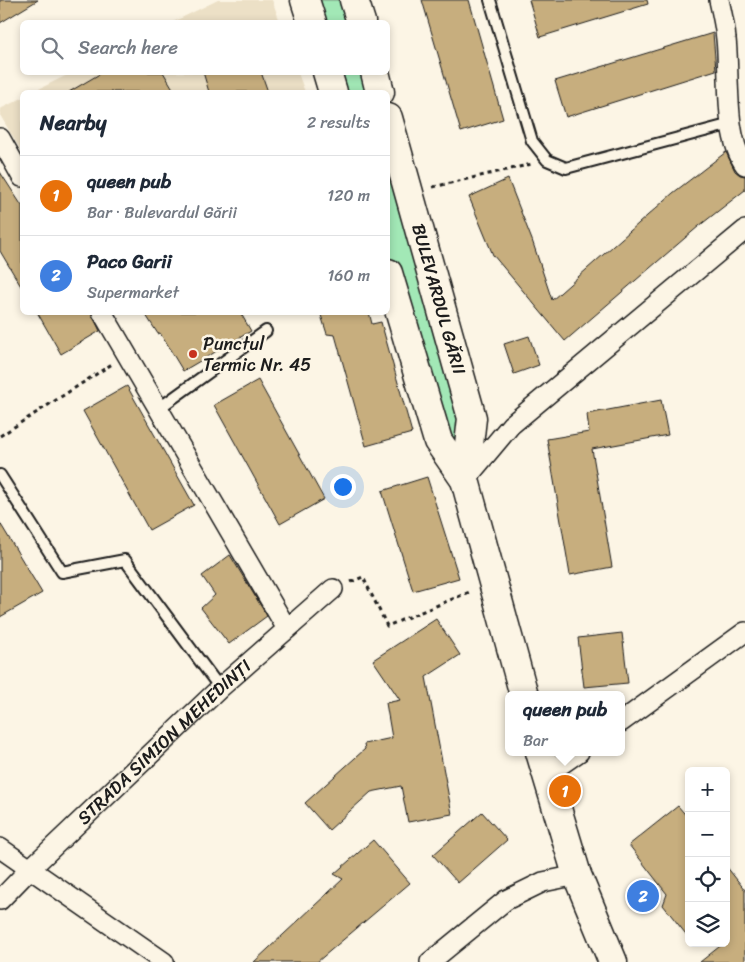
<!DOCTYPE html>
<html lang="en">
<head>
<meta charset="utf-8">
<style>
  :root { --surface:#fff; --page:#f2f2f3; --text:#1f2937; --muted:#747a83; --line:#e0e1e3; --accent:#c8321e }
  body { margin:0; font-family:Sriracha,sans-serif; background:var(--page); color:var(--text) }
  .controls { position:absolute; right:15px; bottom:15px; display:grid; overflow:hidden; border-radius:8px; box-shadow:0 2px 8px #0003 }
  .controls button { width:45px; height:45px; display:grid; place-items:center; padding:0; border:0; border-bottom:1px solid var(--line); background:var(--surface); color:var(--text); font:25px sans-serif }
  .you { position:absolute; left:342px; top:486px; width:18px; height:18px; margin:-12px; border:4px solid #fff; border-radius:50%; background:#1a73e8; box-shadow:0 0 0 8px #1a73e833 }
  .badge { display:grid; place-items:center; width:32px; height:32px; border-radius:50%; background:var(--accent); color:#fff; font-size:16px; font-weight:700 }
  .pin { position:absolute; translate:-50% -50%; border:2px solid #fff; box-shadow:0 1px 5px #0006 }
  .popup { position:absolute; left:505px; top:691px; width:120px; height:65px; box-sizing:border-box; display:grid; place-content:center; border-radius:8px; background:var(--surface); filter:drop-shadow(0 1px 4px #0005); font-size:16px; white-space:nowrap; color:var(--muted) }
  .popup b { font-size:19px; color:var(--text) }
  .popup::after { content:''; position:absolute; left:50%; top:100%; margin-left:-10px; border:10px solid transparent; border-top-color:var(--surface) }
  .list { margin:0; padding:0; list-style:none }
  h2 { display:flex; justify-content:space-between; align-items:center; height:65px; margin:0; padding:0 20px; font-size:21px }
  h2 small { font-size:16px; font-weight:400; color:var(--muted) }
  .list li { display:grid; grid-template-columns:32px 1fr auto; gap:15px; align-items:center; box-sizing:border-box; height:80px; padding:0 20px; border-top:1px solid var(--line) }
  .list b { display:block; font-size:19px; white-space:nowrap }
  .list p { margin:0; font-size:16px; white-space:nowrap; color:var(--muted) }
  .list em { font-size:16px; font-style:normal; color:var(--muted) }
  .icon { flex:none; width:28px; height:28px; fill:none; stroke:currentColor; stroke-width:2; stroke-linecap:round; stroke-linejoin:round }
  .map { position:relative; flex:none; width:745px; height:962px; overflow:hidden }
  .search { position:absolute; background:var(--surface); box-shadow:0 2px 8px #0003; left:20px; top:20px; width:370px; height:55px; display:flex; align-items:center; gap:12px; box-sizing:border-box; padding:0 18px; border-radius:8px; color:var(--muted); font-size:19px }
  .panel { position:absolute; background:var(--surface); box-shadow:0 2px 8px #0003; left:20px; top:90px; width:370px; height:225px; border-radius:8px }
  .map>svg:first-child { display:block }
  .built { fill:#ece0c6 }
  .green { fill:#a2e8b6; stroke:#5f8269 }
  .building { fill:#c7ae7e; stroke:#1c1c1c }
  .lines { fill:none; stroke-linecap:round; stroke-linejoin:round }
  .service-casing { stroke:#1c1c1c; stroke-width:14 }
  .minor-casing { stroke:#1c1c1c; stroke-width:22 }
  .secondary-casing { stroke:#1c1c1c; stroke-width:31 }
  .path { stroke:#1c1c1c; stroke-width:3; stroke-dasharray:4 4; stroke-linecap:butt }
  .service { stroke:#fcf5e5; stroke-width:10 }
  .minor { stroke:#fcf5e5; stroke-width:19 }
  .secondary { stroke:#fcf5e5; stroke-width:28 }
  .poi-dot { fill:#c8321e; stroke:#fcf5e5; stroke-width:2 }
  .labels { text-anchor:middle; stroke-width:5; stroke-linejoin:round; paint-order:stroke }
  .street-label { font-size:18px; fill:#1c1c1c; stroke:#fcf5e5 }
  .poi-label { font-size:18px; fill:#1c1c1c; stroke:#fcf5e5; text-anchor:start }
</style>
</head>
<body>
<div class="map">
<svg width="745" height="962" viewBox="0 0 745 962">
  <rect width="100%" height="100%" fill="#fcf5e5"/>
  <filter id="ink" filterUnits="userSpaceOnUse"><feTurbulence type="fractalNoise" baseFrequency=".02" numOctaves="2"/><feDisplacementMap in="SourceGraphic" scale="10" xChannelSelector="R" yChannelSelector="G"/><feConvolveMatrix kernelMatrix="1 2 1 2 8 2 1 2 1" color-interpolation-filters="sRGB"/></filter>
  <g filter="url(#ink)">
    <g class="built">
      <path d="M218 0H272L280 22H173Z"/>
      <path d="M73 72 298 73 305 92H33Z"/>
      <path d="M22 98V152L0 115V109Z"/>
    </g>
    <g class="green">
      <path d="M305 0H354L361 22H312Z"/>
      <path d="M327 73H375L380 92H333Z"/>
      <path d="M388 118 472 418 465 480 388 273Z"/>
    </g>
    <g class="building">
      <path d="M0 0H38L0 23Z"/>
      <path d="M422 0H469L503 119 461 132Z"/>
      <path d="M529 0H647L648 4 540 37Z"/>
      <path d="M713 33 716 70 566 117 555 81Z"/>
      <path d="M103 72H163L175 92H69Z"/>
      <path d="M203 72H261L268 92H209Z"/>
      <path d="M726 152 735 171 740 175 745 176V190L699 226 565 341 493 255 469 197 508 179 532 240 552 300 673 193Z"/>
      <path d="M0 172 22 206V288L0 251Z"/>
      <path d="M37 312H91L100 331 61 354Z"/>
      <path d="M144 312H240L251 331 183 371 160 333 158 334Z"/>
      <path d="M320 312H369L372 324 381 322 412 433 366 446 335 335 327 334Z"/>
      <path d="M529 336 539 365 514 374 504 344Z"/>
      <path d="M258 380 324 499 280 524 214 405Z"/>
      <path d="M127 386 194 505 149 530 83 411Z"/>
      <path d="M661 400 668 435 592 449 612 567 570 575 547 439 589 432 587 414Z"/>
      <path d="M427 477 459 578 413 591 382 491Z"/>
      <path d="M0 523 42 593 0 617Z"/>
      <path d="M230 555 267 616 229 644 201 608 215 595 202 576Z"/>
      <path d="M436 619 460 655 426 677 452 814 408 822 401 786 371 792 329 830 305 803 365 749 364 744 392 738 386 703 400 700 373 660Z"/>
      <path d="M622 633 628 683 584 687 578 638Z"/>
      <path d="M678 806 689 819V938L663 905 667 894 629 845Z"/>
      <path d="M482 812 507 840 458 883 433 855Z"/>
      <path d="M373 840 410 883 317 962H254L343 879 334 874Z"/>
      <path d="M726 866 745 890V962H700L724 943H726Z"/>
    </g>
    <g class="lines">
      <defs>
        <g id="service">
          <path d="M490 0 532 141 547 160 566 168 731 124"/>
          <path d="M158 409 266 331"/>
          <path d="M0 475 62 572 125 560 220 688"/>
        </g>
        <g id="minor">
          <path d="M719 0C722 13 725 26 726 39 730 74 724 137 745 165"/>
          <path d="M0 138 22 177"/>
          <path d="M102 312 287 629"/>
          <path d="M465 480 511 425 745 230"/>
          <path d="M621 722 745 632"/>
          <path d="M546 775 579 752"/>
          <path d="M0 848 164 962"/>
          <path id="s1" d="M0 900 30 869 220 688 333 589"/>
          <path d="M430 962 506 900 543 882 577 875"/>
        </g>
        <g id="secondary">
          <path d="M305 0 312 22"/>
          <path d="M354 0 361 22"/>
          <path d="M327 72 333 92"/>
          <path d="M375 72 380 92"/>
          <path id="s2" d="M388 118 472 418 465 480"/>
          <path d="M388 273 438 441 465 480 524 695"/>
          <path d="M540 752 577 875 613 962"/>
        </g>
      </defs>
      <use href="#service" class="service-casing"/>
      <use href="#minor" class="minor-casing"/>
      <use href="#secondary" class="secondary-casing"/>
      <g class="path">
        <path d="M433 187 532 164"/>
        <path d="M0 436 112 364"/>
        <path d="M351 582 363 577 387 626 472 591"/>
      </g>
      <use href="#service" class="service"/>
      <use href="#minor" class="minor"/>
      <use href="#secondary" class="secondary"/>
    </g>
  </g>
  <circle class="poi-dot" cx="193" cy="354" r="5"/>
  <g class="labels">
    <g class="street-label">
      <text dy="6" stroke="none"><textPath href="#s2" startOffset="188">BULEVARDUL GĂRII</textPath></text>
      <text dy="6" stroke="none"><textPath href="#s1" startOffset="228">STRADA SIMION MEHEDINȚI</textPath></text>
    </g>
    <g class="poi-label">
      <text x="203" y="350">Punctul<tspan x="203" dy="21">Termic Nr. 45</tspan></text>
    </g>
  </g>
</svg>
<div class="controls">
<button>+</button>
<button>−</button>
<button><svg class="icon" aria-label="locate" viewBox="0 0 24 24"><circle cx="12" cy="12" r="6"/><path d="M12 2v4M12 18v4M2 12h4M18 12h4"/></svg></button>
<button><svg class="icon" aria-label="layers" viewBox="0 0 24 24"><path d="M12 4l9 5-9 5-9-5zM3 14l9 5 9-5"/></svg></button>
</div>
<div class="you"></div>
<div class="pin badge" style="left:565px;top:791px;background:#e8710a">1</div>
<div class="popup"><b>queen pub</b>Bar</div>
<div class="pin badge" style="left:643px;top:896px;background:#3f7fe0">2</div>
<div class="search"><svg class="icon" aria-label="search" viewBox="0 0 24 24"><circle cx="10" cy="10" r="6"/><path d="M15 15l6 6"/></svg>Search here</div>
<section class="panel">
<h2>Nearby<small>2 results</small></h2>
<ul class="list">
<li><span class="badge" style="background:#e8710a">1</span><div><b>queen pub</b><p>Bar · Bulevardul Gării</p></div><em>120 m</em></li>
<li><span class="badge" style="background:#3f7fe0">2</span><div><b>Paco Garii</b><p>Supermarket</p></div><em>160 m</em></li>
</ul>
</section>
</div>
</body>
</html>
